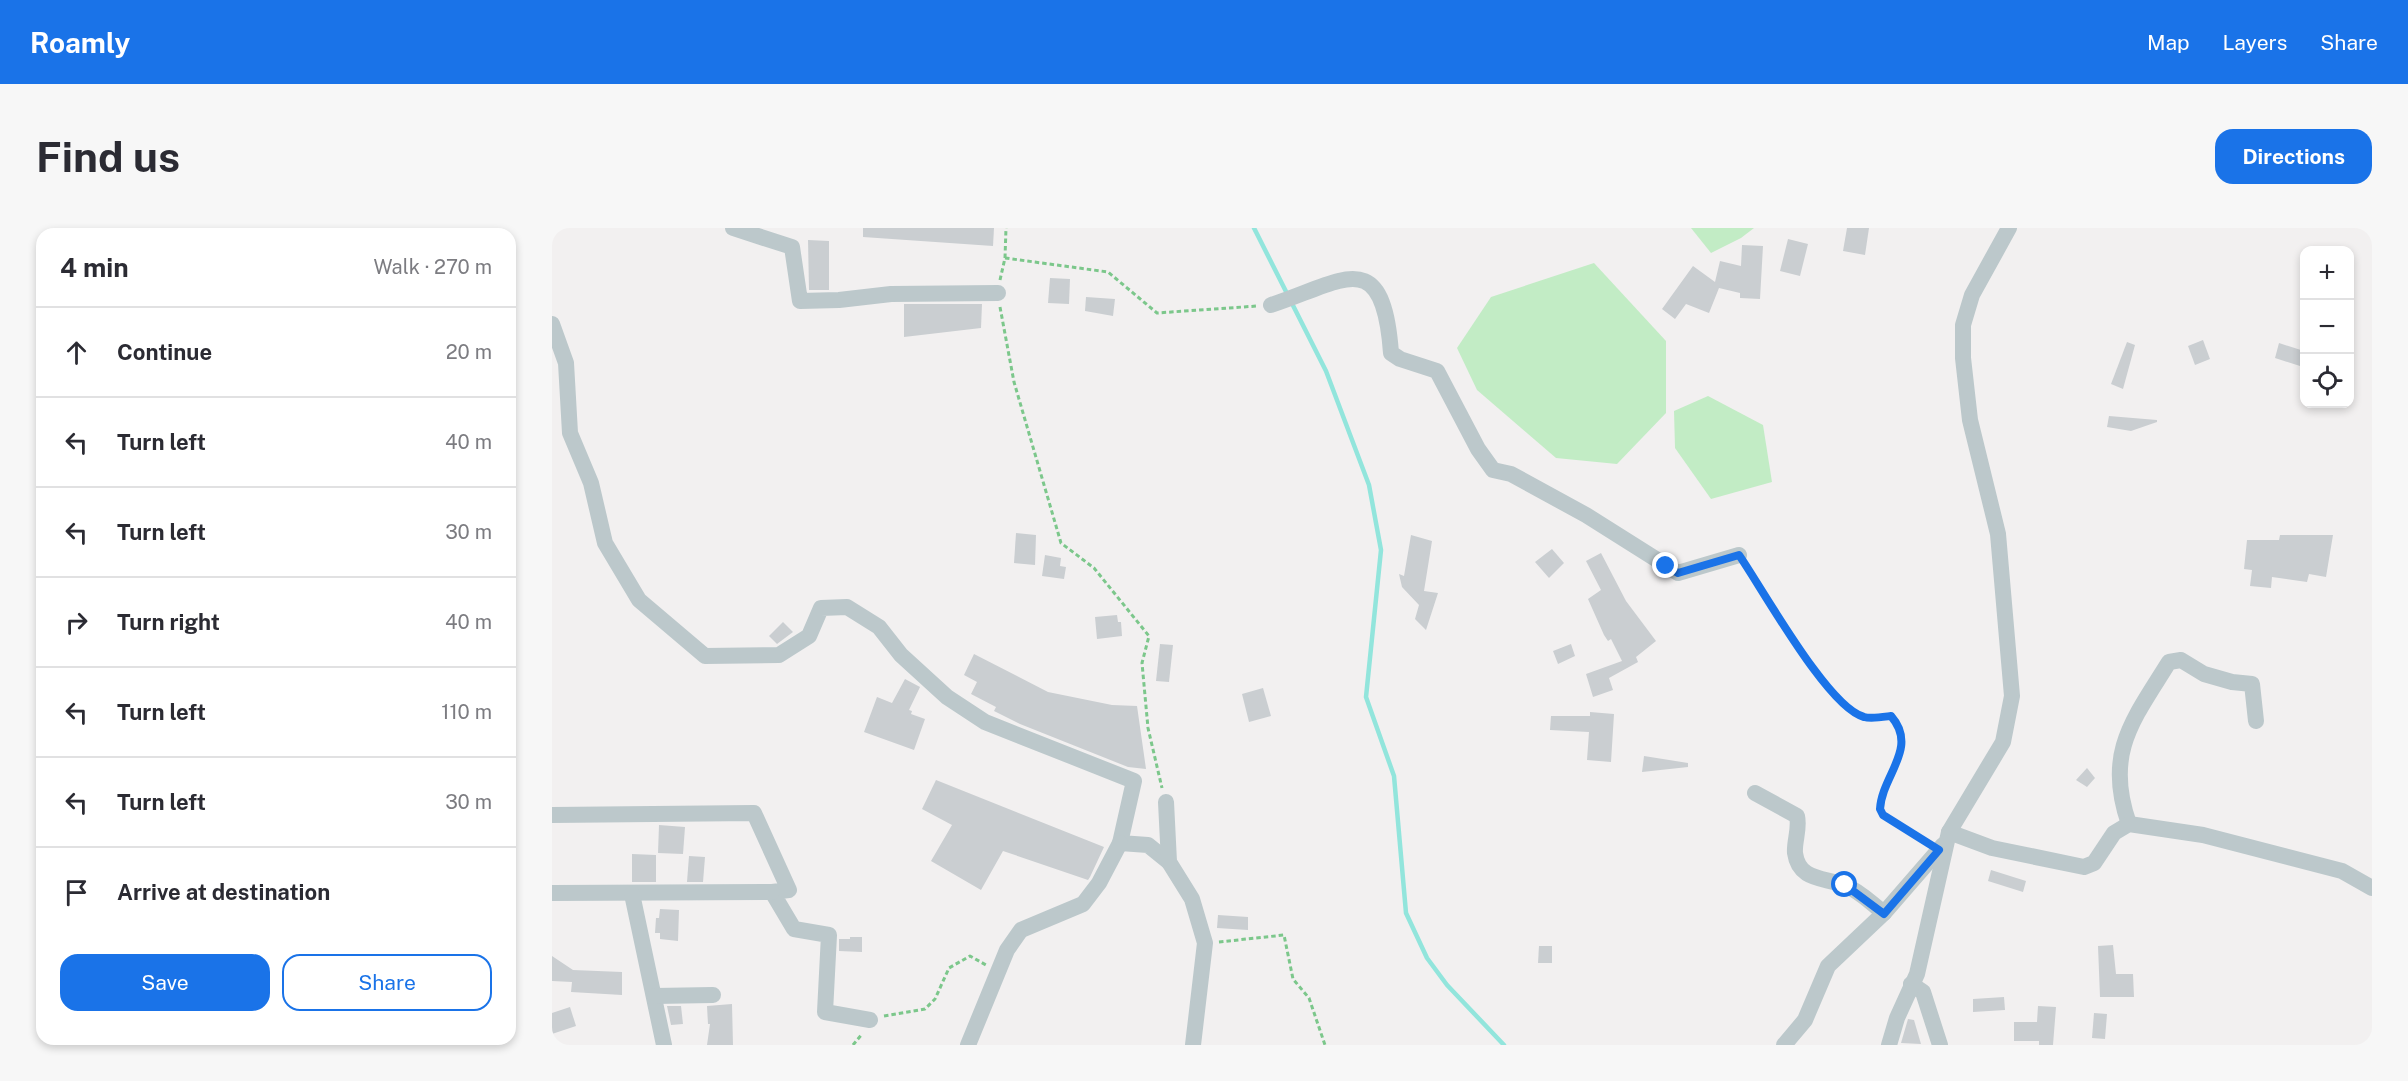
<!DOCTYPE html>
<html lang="en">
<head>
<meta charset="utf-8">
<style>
  :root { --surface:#fff; --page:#f7f7f7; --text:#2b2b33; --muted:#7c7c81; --line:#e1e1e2; --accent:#1a73e8 }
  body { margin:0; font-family:"Public Sans",sans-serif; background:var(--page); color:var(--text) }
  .controls { position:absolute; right:18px; top:18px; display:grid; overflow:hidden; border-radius:12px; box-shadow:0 3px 9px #0003 }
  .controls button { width:54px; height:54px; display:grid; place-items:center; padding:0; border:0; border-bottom:2px solid var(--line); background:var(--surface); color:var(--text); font:30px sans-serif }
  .stop { position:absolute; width:18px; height:18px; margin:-14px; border:4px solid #1a73e8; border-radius:50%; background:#fff }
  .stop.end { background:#1a73e8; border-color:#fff; box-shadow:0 2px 6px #0008 }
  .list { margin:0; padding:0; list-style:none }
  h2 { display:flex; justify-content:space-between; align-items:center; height:78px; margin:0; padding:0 24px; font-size:26px }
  h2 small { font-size:20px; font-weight:400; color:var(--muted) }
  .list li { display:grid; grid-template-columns:39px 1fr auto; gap:18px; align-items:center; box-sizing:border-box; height:90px; padding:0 24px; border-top:2px solid var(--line) }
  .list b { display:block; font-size:22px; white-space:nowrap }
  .list em { font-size:20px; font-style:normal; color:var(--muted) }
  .actions { display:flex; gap:12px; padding:18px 24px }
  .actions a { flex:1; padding:14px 0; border:2px solid var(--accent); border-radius:18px; text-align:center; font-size:21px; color:var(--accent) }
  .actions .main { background:var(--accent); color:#fff }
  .icon { flex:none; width:33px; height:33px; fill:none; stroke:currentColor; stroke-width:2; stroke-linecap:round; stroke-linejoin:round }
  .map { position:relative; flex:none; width:1820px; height:817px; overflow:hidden; border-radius:18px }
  header { display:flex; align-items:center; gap:36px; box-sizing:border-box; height:84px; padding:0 30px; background:var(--accent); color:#fff }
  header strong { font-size:28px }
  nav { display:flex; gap:33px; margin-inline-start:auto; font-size:21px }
  .intro { display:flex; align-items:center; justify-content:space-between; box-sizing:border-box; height:144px; padding:0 36px }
  h1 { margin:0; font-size:42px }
  .button { padding:15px 27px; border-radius:18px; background:var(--accent); color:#fff; font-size:21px; font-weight:700 }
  main { display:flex; gap:36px; padding:0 36px }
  aside { flex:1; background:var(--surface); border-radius:18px; box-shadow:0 3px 9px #0003 }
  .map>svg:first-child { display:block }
  .green { fill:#c2ecc5 }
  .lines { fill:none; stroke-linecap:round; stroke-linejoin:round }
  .stream { stroke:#92e5dc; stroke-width:4.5 }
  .building { fill:#caced1 }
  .path { stroke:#7cc78b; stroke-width:3; stroke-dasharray:4.5 3; stroke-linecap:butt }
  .minor { stroke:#bcc8cb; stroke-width:16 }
  .route { stroke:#1a73e8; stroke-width:8 }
</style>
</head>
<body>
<header>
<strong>Roamly</strong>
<nav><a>Map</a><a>Layers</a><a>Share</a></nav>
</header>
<div class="intro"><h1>Find us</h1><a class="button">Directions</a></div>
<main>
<aside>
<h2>4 min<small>Walk · 270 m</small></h2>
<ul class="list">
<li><svg class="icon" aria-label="ahead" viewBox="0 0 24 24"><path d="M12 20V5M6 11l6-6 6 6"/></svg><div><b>Continue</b></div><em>20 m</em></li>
<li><svg class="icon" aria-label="left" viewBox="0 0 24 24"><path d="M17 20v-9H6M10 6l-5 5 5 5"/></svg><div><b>Turn left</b></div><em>40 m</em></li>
<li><svg class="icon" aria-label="left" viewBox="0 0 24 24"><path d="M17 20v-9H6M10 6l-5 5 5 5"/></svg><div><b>Turn left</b></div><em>30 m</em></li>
<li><svg class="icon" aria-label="right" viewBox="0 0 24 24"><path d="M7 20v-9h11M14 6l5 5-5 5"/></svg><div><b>Turn right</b></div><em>40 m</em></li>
<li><svg class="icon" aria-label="left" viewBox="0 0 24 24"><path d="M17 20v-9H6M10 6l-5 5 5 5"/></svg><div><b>Turn left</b></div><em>110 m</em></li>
<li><svg class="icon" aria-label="left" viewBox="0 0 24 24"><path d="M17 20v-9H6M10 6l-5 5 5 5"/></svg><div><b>Turn left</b></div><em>30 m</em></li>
<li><svg class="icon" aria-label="arrive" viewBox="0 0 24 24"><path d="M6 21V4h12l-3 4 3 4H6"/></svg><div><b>Arrive at destination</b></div></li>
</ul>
<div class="actions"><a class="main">Save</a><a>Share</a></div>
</aside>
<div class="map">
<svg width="1820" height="817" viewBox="0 0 1820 817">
  <rect width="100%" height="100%" fill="#f2f0f0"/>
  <g class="green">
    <path d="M1139 0H1202L1189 10 1159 25Z"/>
    <path d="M1042 35 1114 113V185L1065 236 1004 230 925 162 905 120 939 69Z"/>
    <path d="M1156 168 1211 197 1220 254 1159 271 1123 220 1122 183Z"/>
  </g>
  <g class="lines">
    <path class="stream" d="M702 0 774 143 817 257 829 322 814 469 842 548 854 685 875 730 895 757 952 817"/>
  </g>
  <g class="building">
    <path d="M311 0H442L441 18 311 9Z"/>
    <path d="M1295 0H1317L1313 27 1291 23Z"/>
    <path d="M1236 11 1256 16 1248 48 1228 43Z"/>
    <path d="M256 12 277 13V62H257Z"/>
    <path d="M1190 17 1211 18 1208 71 1188 70V65L1167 60 1157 85 1134 76 1123 91 1110 81 1141 38 1163 54 1168 33 1189 38Z"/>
    <path d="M498 50 518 51 517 76 496 75Z"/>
    <path d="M534 69 563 71 561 88 533 83Z"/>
    <path d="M352 76H430L429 100 352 109Z"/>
    <path d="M1651 112 1658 131 1643 137 1636 118Z"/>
    <path d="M1575 114 1583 117 1571 161 1559 156Z"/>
    <path d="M1727 115 1752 123 1748 138 1723 130Z"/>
    <path d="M1557 188 1605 192V194L1579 203 1555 199Z"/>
    <path d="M464 305 484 307 483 337 462 335Z"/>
    <path d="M859 307 880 313 872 363 886 365 874 402 863 391 867 377 850 359 847 346 852 348Z"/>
    <path d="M1728 307H1781L1774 349 1757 346 1755 354 1720 349 1719 360 1698 358 1700 342 1692 341 1695 312H1727Z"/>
    <path d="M1000 321 1012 335 997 350 983 334Z"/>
    <path d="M1049 325 1074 373 1104 413 1084 429 1086 434 1057 450 1061 462 1041 469 1034 446 1070 433 1059 411 1056 413 1052 407 1036 371 1049 362 1034 333Z"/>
    <path d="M493 327 509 330 508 338 514 339 512 351 490 348Z"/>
    <path d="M565 387 566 394H569L570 408 545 411 543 389Z"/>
    <path d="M231 394 241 404 225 416 217 408Z"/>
    <path d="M608 416 621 417 617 454 604 453Z"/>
    <path d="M1019 416 1023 428 1006 436 1001 423Z"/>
    <path d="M422 426 496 464 560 477 585 478 594 541 576 539 468 496 442 483 444 479 419 466 425 454 412 447Z"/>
    <path d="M353 451 368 459 357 482 360 483 359 486 373 491 362 522 312 504 325 469 340 475Z"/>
    <path d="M711 460 719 488 697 494 690 466Z"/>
    <path d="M1038 484 1062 486 1059 534 1035 532 1037 504 998 502 999 488H1038Z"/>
    <path d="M1092 528 1136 535V539L1090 544Z"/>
    <path d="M1535 540 1543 550 1535 559 1524 552Z"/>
    <path d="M384 552 552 619 538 649 536 652 451 623 429 662 379 633 400 597 370 581Z"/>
    <path d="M107 597 133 599 131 626 106 625Z"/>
    <path d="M80 626 104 627V654H80Z"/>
    <path d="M137 628 153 629 151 654H135Z"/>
    <path d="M1439 642 1474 653 1471 664 1436 653Z"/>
    <path d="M108 681 127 682 126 713 108 711V705H103L104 690H107Z"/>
    <path d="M666 687 696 689V702L665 700Z"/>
    <path d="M298 709H310V724L287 723V711H298Z"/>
    <path d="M1561 717 1564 746H1581L1582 769H1548L1546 718Z"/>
    <path d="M987 718H1000V735H986Z"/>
    <path d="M0 728 21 742 70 744V767L19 764 20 754 0 753Z"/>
    <path d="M1452 769 1453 782 1421 784V771Z"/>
    <path d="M180 776 181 817H155L158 796H156L155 778Z"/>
    <path d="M115 778H129L131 796 119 797Z"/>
    <path d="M1486 778 1504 779 1501 817H1487V813H1462V794H1485Z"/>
    <path d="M18 779 24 798 0 806V785Z"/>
    <path d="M1542 785 1555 786 1553 811 1540 810Z"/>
    <path d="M1356 791 1362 792 1369 816 1349 815Z"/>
  </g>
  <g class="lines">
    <g class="path">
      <path d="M453 30 556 44 605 85 705 78"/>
      <path d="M448 52 453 30 454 0"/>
      <path d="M448 79 462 154 509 315 542 340 597 408 590 435 596 500 610 560"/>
      <path d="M1195 338C1217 370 1276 480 1312 489 1319 491 1331 489 1339 488 1367 520 1330 546 1328 581L1331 587 1375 615"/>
      <path d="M667 714 732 707 741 751 757 770 773 817"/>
      <path d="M332 788 373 781 383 771 397 740 418 728 434 737"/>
      <path d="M301 817 310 806"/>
    </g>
    <g class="minor">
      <path d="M181 0 240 19 248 73 287 72 339 66 446 65"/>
      <path d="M719 77C792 53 831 16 839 125L848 131 885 143 926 221 941 242 959 246 1034 287 1126 345 1187 327"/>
      <path d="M0 96 14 135 18 205 39 255 53 315 87 372 153 428 227 427 257 408 269 380 295 379 327 399 349 427 395 469 433 494 582 553 568 615 596 617 617 634"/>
      <path d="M1203 565 1245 588C1248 601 1242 613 1243 625 1247 654 1274 649 1294 658 1308 663 1320 676 1332 685"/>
      <path d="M614 574 617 634 640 671 653 715 641 817"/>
      <path d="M0 587 202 585 237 662 220 664 242 701 277 707 273 784 318 792"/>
      <path d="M1577 596C1552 525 1581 492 1617 434L1629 432 1652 446 1680 454 1700 456 1704 493"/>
      <path d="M1397 604 1440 620 1532 639 1542 635 1562 605 1577 596 1651 607 1790 643 1820 660"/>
      <path d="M0 665 220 664"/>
      <path d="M80 666 112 817"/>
      <path d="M1359 756 1371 764 1388 817"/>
      <path d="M103 768 161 767"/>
      <path d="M416 817 455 722 469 702 531 676 547 655 568 615"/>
      <path d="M1232 817 1253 792 1276 738 1332 685 1391 617"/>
      <path d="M1337 817 1345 790 1365 746 1397 604 1451 514 1460 468 1446 306 1418 192 1411 130V97L1420 67 1457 0"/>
    </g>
  </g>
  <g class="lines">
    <path class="route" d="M1114 338 1126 345 1187 327C1210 360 1276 480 1312 489 1319 491 1331 489 1339 488 1367 520 1330 547 1328 581L1331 587 1387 622 1332 686 1293 657"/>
  </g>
</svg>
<div class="controls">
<button>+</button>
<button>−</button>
<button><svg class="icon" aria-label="locate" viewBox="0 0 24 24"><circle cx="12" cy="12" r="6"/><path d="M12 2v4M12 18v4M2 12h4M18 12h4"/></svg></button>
</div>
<div class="stop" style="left:1293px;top:657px"></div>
<div class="stop end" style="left:1114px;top:338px"></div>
</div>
</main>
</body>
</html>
